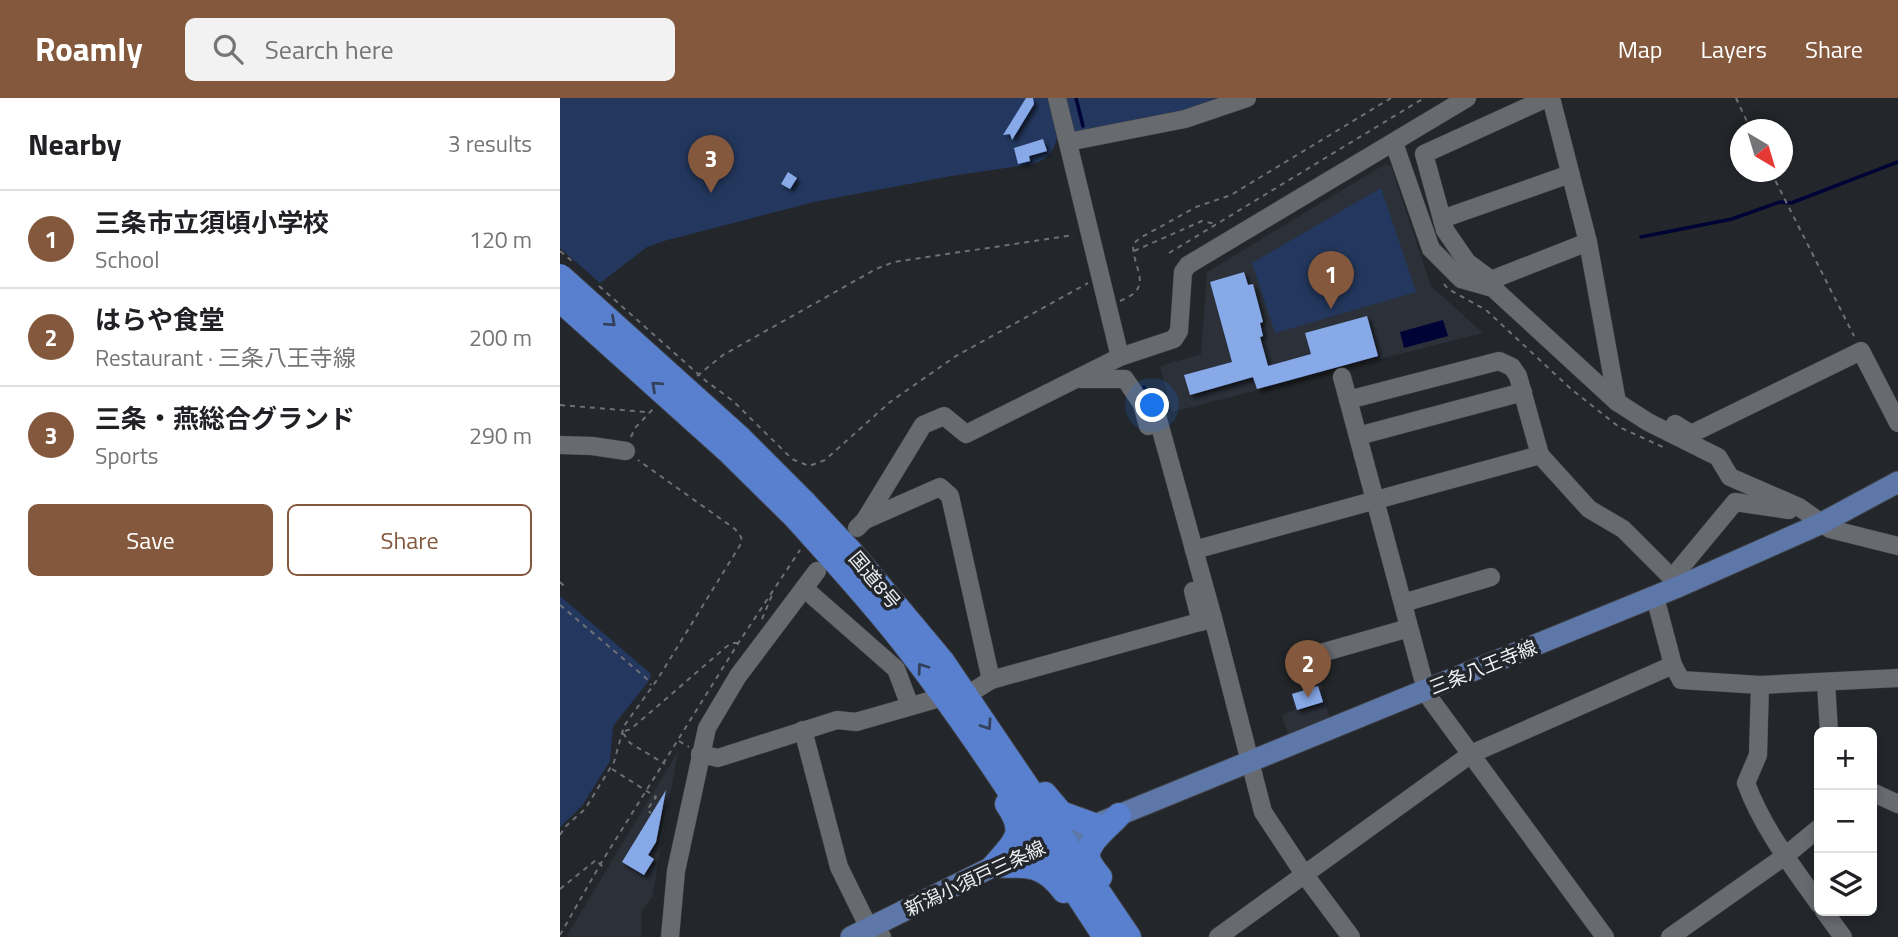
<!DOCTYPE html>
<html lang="en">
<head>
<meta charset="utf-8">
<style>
  :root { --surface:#fff; --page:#f2f2f2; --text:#202124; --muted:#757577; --line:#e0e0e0; --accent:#84583c }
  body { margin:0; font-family:"Titillium Web","Noto Sans JP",sans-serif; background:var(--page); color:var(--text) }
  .controls { position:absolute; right:21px; bottom:21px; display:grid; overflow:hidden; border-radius:10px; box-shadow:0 4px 10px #0003 }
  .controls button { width:63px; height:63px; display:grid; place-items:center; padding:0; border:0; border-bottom:2px solid var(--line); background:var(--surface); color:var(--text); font:35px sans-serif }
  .compass { position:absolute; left:1170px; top:21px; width:63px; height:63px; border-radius:50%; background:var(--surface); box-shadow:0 4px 10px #0003; rotate:142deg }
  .you { position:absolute; left:593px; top:308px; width:24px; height:24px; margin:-18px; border:5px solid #fff; border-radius:50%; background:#1a73e8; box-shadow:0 0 0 10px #1a73e833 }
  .badge { display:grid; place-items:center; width:46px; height:46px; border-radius:50%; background:var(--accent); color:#fff; font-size:23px; font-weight:700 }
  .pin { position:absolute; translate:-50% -58px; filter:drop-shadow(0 2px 4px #0008) }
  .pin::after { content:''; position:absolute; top:37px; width:24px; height:21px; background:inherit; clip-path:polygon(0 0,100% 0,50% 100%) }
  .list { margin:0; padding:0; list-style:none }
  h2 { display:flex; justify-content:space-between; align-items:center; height:91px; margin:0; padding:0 28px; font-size:30px }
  h2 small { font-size:23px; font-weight:400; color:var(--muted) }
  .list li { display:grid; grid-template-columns:46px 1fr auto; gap:21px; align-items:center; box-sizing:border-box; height:98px; padding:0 28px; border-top:2px solid var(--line) }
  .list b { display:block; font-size:26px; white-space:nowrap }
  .list p { margin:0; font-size:23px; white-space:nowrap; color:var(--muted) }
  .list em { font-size:23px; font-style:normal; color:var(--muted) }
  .actions { display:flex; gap:14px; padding:21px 28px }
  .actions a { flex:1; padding:16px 0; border:2px solid var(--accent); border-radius:10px; text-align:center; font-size:24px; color:var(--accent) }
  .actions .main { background:var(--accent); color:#fff }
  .icon { flex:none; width:38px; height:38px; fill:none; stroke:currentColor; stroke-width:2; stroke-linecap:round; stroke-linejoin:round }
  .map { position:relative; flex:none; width:1338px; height:839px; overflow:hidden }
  header { display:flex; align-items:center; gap:42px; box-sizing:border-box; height:98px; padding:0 35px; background:var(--accent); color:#fff }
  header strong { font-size:33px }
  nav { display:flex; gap:38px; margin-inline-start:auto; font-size:24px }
  .search { width:490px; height:63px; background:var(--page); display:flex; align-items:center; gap:18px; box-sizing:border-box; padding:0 24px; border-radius:10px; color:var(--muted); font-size:26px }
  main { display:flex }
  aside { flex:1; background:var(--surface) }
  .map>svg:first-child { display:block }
  .built { fill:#2b3039 }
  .green { fill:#24385f }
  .water { fill:#000336 }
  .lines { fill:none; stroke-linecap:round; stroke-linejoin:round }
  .stream { stroke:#000336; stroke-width:3.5 }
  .building { fill:#87a9e8; filter:url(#shadow) }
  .minor-casing { stroke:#3e4044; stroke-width:19 }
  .major-casing { stroke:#3e4044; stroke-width:23 }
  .highway-casing { stroke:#3e4044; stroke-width:26 }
  .path { stroke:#6e7174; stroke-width:2; stroke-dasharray:5 5; stroke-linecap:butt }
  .minor { stroke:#676a6f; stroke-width:18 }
  .major { stroke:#5e77a9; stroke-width:21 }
  .highway { stroke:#5880cf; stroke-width:24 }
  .highway-bridge-casing { stroke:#3e4044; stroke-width:26; stroke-linecap:butt }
  .highway-bridge { stroke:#5880cf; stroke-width:24 }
  .oneway { stroke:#33415c }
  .labels { text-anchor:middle; stroke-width:7; stroke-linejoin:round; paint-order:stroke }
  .street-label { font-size:19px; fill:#eef0f3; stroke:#23262a }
</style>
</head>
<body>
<header>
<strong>Roamly</strong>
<div class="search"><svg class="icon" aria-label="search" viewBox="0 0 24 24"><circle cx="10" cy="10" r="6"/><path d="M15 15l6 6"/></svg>Search here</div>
<nav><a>Map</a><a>Layers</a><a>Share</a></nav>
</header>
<main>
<aside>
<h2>Nearby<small>3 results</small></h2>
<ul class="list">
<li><span class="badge">1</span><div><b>三条市立須頃小学校</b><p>School</p></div><em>120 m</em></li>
<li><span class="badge">2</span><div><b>はらや食堂</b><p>Restaurant · 三条八王寺線</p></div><em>200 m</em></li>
<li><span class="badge">3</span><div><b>三条・燕総合グランド</b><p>Sports</p></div><em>290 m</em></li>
</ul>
<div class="actions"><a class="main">Save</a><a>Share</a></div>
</aside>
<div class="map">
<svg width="1338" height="839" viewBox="0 0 1338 839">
  <defs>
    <filter id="shadow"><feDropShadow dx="3.5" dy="3.5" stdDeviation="2" flood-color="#0009"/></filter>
  </defs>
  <rect width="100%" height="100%" fill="#23262a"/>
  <g class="built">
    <path d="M825 66 831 68 871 188 923 235 612 314 600 268 641 256 647 174Z"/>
    <path d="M761 586 770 622 729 639 722 617 735 612 731 595Z"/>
    <path d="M118 653 92 800 82 812 81 839H6Z"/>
  </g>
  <g class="green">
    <path d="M0 0H672L663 4 497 40C493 55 488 61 473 66L391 78 254 104 104 143 87 149 40 185 0 150Z"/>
    <path d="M821 90 856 194 715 235 692 165Z"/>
    <path d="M0 498 90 575 91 580 53 628 50 663 22 708 0 729Z"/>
  </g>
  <path class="water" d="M883 222 888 238 844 250 840 234Z"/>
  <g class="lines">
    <g class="stream">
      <path d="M516 0 523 28"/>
      <path d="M1081 139 1172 121 1220 104 1231 105 1338 64"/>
      <path d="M584 289 587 301"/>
    </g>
  </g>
  <g class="building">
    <path d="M466 0H473L474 6 452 42 450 36 443 37Z"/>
    <path d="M483 41 487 53 469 58 470 63 458 66 454 50Z"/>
    <path d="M228 74 237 80 230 91 221 86Z"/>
    <path d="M684 174 688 187 693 186 703 224 700 225 703 238 700 239 708 268 751 256 745 235 807 218 818 258 697 291 693 279 630 297 624 277 672 264 650 184Z"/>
    <path d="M758 588 763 604 737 612 732 596Z"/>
    <path d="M106 692 96 744 88 757 94 761 84 777 62 764Z"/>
  </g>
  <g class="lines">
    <defs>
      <g id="minor">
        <path d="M497 0 560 259"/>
        <path d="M991 0 1028 144 1057 304"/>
        <path d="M508 44 625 21 687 0"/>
        <path d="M834 45 871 151 901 181 933 190 1057 304 1088 324 1158 359 1170 379 1239 409 1270 431 1338 448"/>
        <path d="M882 121 1010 76"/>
        <path d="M931 182 1028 144"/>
        <path d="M933 190 931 182 907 164 885 132 864 56 987 0"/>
        <path d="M782 279 863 581 871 602 1045 839"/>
        <path d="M520 281H565L582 306 588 328"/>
        <path d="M788 302 939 263 952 269 958 278 980 357"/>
        <path d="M586 317 596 314 653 520 703 714 744 776 791 839"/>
        <path d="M1115 326 1131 336 1301 253 1338 325"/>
        <path d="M798 338 963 294"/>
        <path d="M0 347 32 348 66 353"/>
        <path d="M305 422 380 389 390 398 431 582"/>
        <path d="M297 430 305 422 363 327 384 318 406 336 560 259 614 241 619 233 623 174 628 167 907 0"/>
        <path d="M634 452 980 357 1029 411 1063 431 1120 488"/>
        <path d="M1112 480 1175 404 1229 412"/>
        <path d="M245 491 336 571 350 608"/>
        <path d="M633 493 641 524"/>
        <path d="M1095 499 1113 567 1121 582 1200 587 1338 580"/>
        <path d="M843 505 931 479"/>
        <path d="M761 555 849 530"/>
        <path d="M1266 585 1269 634"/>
        <path d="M1200 587 1198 657 1186 685C1202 729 1232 768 1259 806"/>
        <path d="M407 597 431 582 650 521"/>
        <path d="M243 632 279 769 309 830 319 835 322 839"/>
        <path d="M140 656 158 660 277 622 296 624 383 599"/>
        <path d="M1312 694 1338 706"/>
        <path d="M1264 813 1283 839"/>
        <path d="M110 839 116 773 147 630 178 578 257 473"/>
        <path d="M658 839 911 656 1113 567"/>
        <path d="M1110 839 1225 758 1259 730"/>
      </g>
      <path id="major" d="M291 839 434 768 1120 488 1260 426 1338 384"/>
      <g id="highway">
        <path d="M244 404 292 455 383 564 569 839"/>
        <path d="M235 419C271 459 307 498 340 540 415 635 479 739 545 839"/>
        <path d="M485 696 501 715 534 727"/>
        <path d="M434 768C454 744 468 737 447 706"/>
        <path d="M434 768C467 767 483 765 504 793"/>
        <path d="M540 779C536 774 529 766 528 759 527 743 550 728 559 717"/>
      </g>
    </defs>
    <use href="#minor" class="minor-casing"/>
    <use href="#major" class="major-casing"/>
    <use href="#highway" class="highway-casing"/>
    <g class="path">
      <path d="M1176 0 1191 32"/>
      <path d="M1211 74 1294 238"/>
      <path d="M0 153 12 163"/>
      <path d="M574 153 642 123 656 126"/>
      <path d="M609 155 864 0"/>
      <path d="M884 186 888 191 926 212 1011 291 1059 329 1105 350"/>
      <path d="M39 188 146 283 173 303 232 361 249 368 265 362 330 304 396 258 528 185"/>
      <path d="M560 203C595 189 573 173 573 146L580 140 636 109 671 97 831 0"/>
      <path d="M137 278 163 257 316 171 334 164 514 137"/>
      <path d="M0 307 86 314"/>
      <path d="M71 339 75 330 93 311"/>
      <path d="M0 484 7 491"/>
      <path d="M0 507 86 580 91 587"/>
      <path d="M202 521 212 497"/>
      <path d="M65 633 71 631 166 549 172 545H178"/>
      <path d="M63 635 70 645 105 666"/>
      <path d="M119 643 129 649"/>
      <path d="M52 671 96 699 87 712 91 715"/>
      <path d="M0 737 5 729 25 711 54 664 64 628 97 582 182 444 181 439 175 431 78 362"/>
      <path d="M0 791 36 762 45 771"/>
      <path d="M0 837 41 765 179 544 240 452"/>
    </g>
    <use href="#minor" class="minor"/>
    <use href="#major" class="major"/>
    <use href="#highway" class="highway"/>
    <defs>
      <g id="highway-bridge">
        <path d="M0 178 180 340 244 404"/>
        <path d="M0 202 167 352 235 419"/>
      </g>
    </defs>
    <use href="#highway-bridge" class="highway-bridge-casing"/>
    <use href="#highway-bridge" class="highway-bridge"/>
  </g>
  <defs><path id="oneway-chevron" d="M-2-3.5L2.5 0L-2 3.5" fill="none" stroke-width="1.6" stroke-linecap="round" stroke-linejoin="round" transform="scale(1.75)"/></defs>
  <g class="oneway">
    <use href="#oneway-chevron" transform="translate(51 224) rotate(42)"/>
    <use href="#oneway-chevron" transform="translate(96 288) rotate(-138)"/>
    <use href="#oneway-chevron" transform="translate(362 570) rotate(-126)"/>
    <use href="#oneway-chevron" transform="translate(427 627) rotate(56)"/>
  </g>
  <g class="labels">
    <g class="street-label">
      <text transform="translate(315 482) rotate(50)" y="7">国道8号</text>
      <text transform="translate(923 569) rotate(-22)" y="7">三条八王寺線</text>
      <text transform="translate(415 780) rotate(-25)" y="7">新潟小須戸三条線</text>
    </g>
  </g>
</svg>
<div class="controls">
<button>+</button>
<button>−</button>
<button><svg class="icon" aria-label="layers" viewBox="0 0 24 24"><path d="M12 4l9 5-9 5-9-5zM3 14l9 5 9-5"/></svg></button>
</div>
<svg class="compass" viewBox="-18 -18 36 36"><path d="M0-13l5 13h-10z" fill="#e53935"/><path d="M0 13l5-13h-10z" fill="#757577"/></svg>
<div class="you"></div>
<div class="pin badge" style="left:771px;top:211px">1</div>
<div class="pin badge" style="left:748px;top:600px">2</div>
<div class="pin badge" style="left:151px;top:95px">3</div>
</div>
</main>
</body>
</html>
